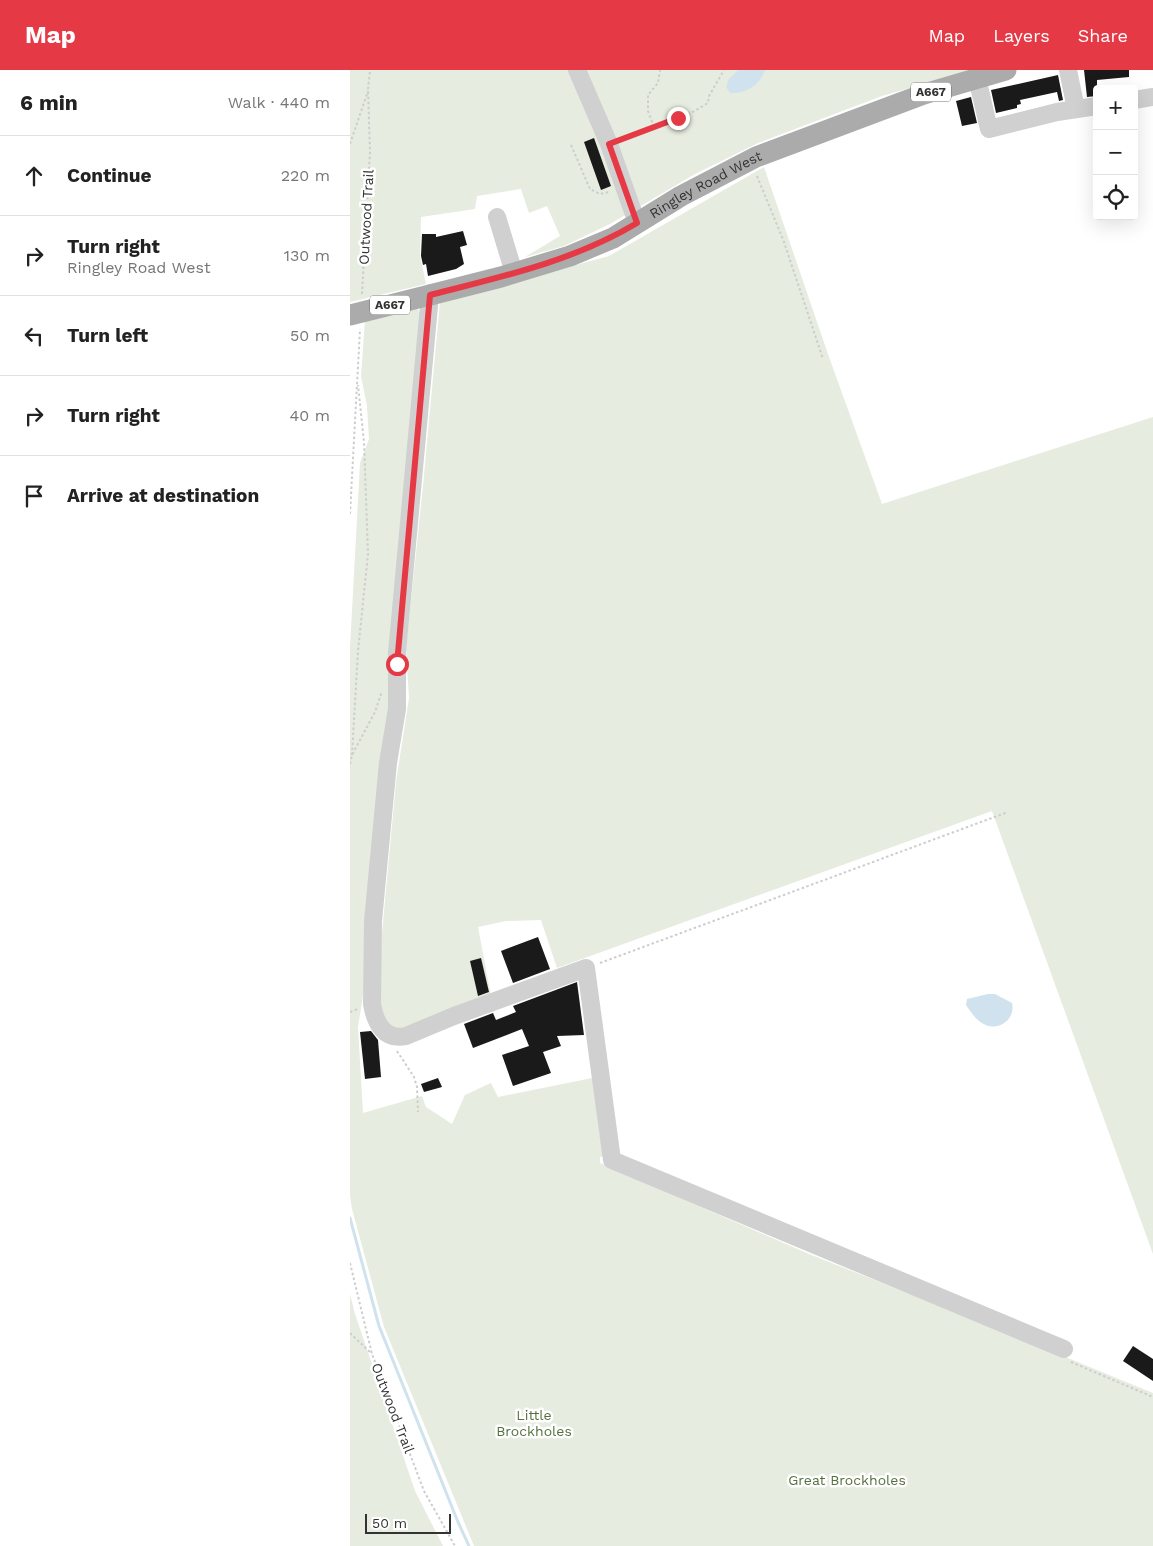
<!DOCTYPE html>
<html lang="en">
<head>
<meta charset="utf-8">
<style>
  :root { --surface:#fff; --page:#f6f6f6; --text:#222; --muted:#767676; --line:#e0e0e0; --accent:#e63946 }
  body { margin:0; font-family:"Work Sans",sans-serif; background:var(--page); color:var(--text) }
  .controls { position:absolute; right:15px; top:15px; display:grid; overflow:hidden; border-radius:5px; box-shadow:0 5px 20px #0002 }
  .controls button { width:45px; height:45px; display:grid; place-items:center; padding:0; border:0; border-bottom:1px solid var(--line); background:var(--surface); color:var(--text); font:25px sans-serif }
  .scale { position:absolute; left:15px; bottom:12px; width:86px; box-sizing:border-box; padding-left:5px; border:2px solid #333; border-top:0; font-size:14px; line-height:18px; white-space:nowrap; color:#333; -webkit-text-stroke:4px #fff; paint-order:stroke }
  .stop { position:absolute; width:15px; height:15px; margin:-11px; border:4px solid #e63946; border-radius:50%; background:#fff }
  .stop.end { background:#e63946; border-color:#fff; box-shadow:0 1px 5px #0008 }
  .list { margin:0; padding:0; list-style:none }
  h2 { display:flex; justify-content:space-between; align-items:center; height:65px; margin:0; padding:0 20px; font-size:21px }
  h2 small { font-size:16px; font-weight:400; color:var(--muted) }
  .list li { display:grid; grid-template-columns:32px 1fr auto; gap:15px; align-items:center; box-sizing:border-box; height:80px; padding:0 20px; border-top:1px solid var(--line) }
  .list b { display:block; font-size:19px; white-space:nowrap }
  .list p { margin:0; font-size:16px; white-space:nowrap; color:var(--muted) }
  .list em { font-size:16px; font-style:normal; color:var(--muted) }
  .icon { flex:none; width:28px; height:28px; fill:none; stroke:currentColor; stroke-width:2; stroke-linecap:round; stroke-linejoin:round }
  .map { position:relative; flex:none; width:803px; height:1476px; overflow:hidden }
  header { display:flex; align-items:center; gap:30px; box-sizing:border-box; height:70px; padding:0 25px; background:var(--accent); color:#fff }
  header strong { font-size:24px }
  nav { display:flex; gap:28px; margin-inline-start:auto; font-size:18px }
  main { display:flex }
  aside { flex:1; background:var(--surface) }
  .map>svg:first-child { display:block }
  .green { fill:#e6ecdf }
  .water { fill:#cfe2ee }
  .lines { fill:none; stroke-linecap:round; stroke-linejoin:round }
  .stream { stroke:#cfe2ee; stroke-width:3 }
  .building { fill:#1a1a1a }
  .path { stroke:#cdcdcd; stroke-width:2; stroke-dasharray:2.5 2.5; stroke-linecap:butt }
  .minor { stroke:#d0d0d0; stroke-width:18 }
  .major { stroke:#ababab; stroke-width:21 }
  .major-bridge { stroke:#ababab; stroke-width:21 }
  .route { stroke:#e63946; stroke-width:6 }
  .labels { text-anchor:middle; stroke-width:5; stroke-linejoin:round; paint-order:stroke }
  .shield { fill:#fff; stroke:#707070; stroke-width:1 }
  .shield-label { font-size:12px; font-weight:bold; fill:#333 }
  .street-label { font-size:14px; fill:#333; stroke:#fff }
  .park-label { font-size:14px; fill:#56703f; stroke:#fff }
</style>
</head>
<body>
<header>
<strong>Map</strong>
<nav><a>Map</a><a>Layers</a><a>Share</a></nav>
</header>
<main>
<aside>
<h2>6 min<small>Walk · 440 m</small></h2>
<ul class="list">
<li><svg class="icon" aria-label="ahead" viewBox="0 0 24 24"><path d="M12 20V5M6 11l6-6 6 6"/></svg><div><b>Continue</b></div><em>220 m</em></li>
<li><svg class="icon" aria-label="right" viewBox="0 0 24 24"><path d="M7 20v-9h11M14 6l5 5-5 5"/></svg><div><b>Turn right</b><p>Ringley Road West</p></div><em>130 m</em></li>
<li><svg class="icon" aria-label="left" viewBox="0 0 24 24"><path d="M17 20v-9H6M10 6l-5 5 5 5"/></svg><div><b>Turn left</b></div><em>50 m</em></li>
<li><svg class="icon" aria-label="right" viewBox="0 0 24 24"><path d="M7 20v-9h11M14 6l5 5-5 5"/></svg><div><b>Turn right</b></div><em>40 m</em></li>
<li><svg class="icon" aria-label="arrive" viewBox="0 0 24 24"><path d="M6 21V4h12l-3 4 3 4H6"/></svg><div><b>Arrive at destination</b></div></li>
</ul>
</aside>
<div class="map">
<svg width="803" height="1476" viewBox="0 0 803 1476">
  <rect width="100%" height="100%" fill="#fff"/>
  <g class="green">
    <path d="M0 0H623L532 26 408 73 345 104 260 154 214 176 175 187 210 166 197 136 179 143 171 119 127 126 125 139 71 147 70 186 76 214 0 232Z"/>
    <path d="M414 97 479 287 532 434 803 347V1184L642 741 207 898 191 850 156 851 128 857 141 926 50 961 31 949 26 928 46 712 59 628 56 579 73 416 90 232 259 186Z"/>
    <path d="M65 237 73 245 43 636 15 913 8 957 13 1043 72 1026 76 1037 102 1054 115 1025 141 1013 148 1027 247 1007 249 1062 255 1086 250 1087V1093L459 1184 603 1241 803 1323V1476H124L34 1257 2 1139 0 1125V578L10 393 19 369 17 336 11 306 15 250Z"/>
    <path d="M0 1224 5 1244 65 1421 93 1476H0Z"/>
  </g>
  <g class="water">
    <path d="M388 0H415C410 15 396 24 380 23L376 17 379 9Z"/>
    <path d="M638 924H645L662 933C666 950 647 963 632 953 625 949 621 942 616 935L617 929Z"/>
  </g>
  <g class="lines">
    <path class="stream" d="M0 1148 29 1256 108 1452 119 1476"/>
  </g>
  <g class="building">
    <path d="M734 0H779V7L747 10V26L737 27Z"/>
    <path d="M708 5 713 30 709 31 707 22 670 30 671 34 667 35V38L646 43 641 20Z"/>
    <path d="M621 27 627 53 612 56 606 31Z"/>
    <path d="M244 68 261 116 251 120 234 72Z"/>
    <path d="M113 161 117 175 110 177 114 194 106 199 78 206 76 194 73 195 71 186 72 164H86V167Z"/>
    <path d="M188 867 200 899 163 913 151 881Z"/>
    <path d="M131 888 139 922 128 926 120 891Z"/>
    <path d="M227 912 234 965 207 966 211 976 193 982 201 1003 163 1016 152 985 179 976 172 959 123 978 114 954 143 943 146 950 166 942 163 936Z"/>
    <path d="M21 961 28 970 31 1007 15 1009 10 962Z"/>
    <path d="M88 1008 92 1017 74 1022 71 1014Z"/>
    <path d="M783 1276 803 1289V1311L773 1291Z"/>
  </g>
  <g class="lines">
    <g class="path">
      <path d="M304 57 298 41V25L308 13 310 0"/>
      <path d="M272 69 341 43 358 33 359 26 374 0"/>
      <path d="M0 74 18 21"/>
      <path d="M221 75 240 119 250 124 260 122"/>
      <path d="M407 106 434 172 473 289"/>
      <path d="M12 224 20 82 18 19 20 0"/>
      <path d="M0 444 10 259"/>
      <path d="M2 685 8 581 18 484 14 372 8 315"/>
      <path d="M0 694 2 685 25 642 32 621"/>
      <path d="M250 893 658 742"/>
      <path d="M0 942 8 939"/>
      <path d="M47 981 64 1007 67 1017 68 1042"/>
      <path d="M0 1193 22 1284 74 1421 105 1476"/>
      <path d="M0 1263 22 1284"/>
      <path d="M721 1292 803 1327"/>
    </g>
    <g class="minor">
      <path d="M227 0 259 74 287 153"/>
      <path d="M718 0 726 39"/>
      <path d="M627 8 639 59 707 42 747 36"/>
      <path d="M784 30 803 27"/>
      <path d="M147 147 164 203"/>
      <path d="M80 225 47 583V639L38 693 23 851 22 934C25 952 34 971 56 966L104 946 236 898 262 1090 714 1279"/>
    </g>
    <path class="major" id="s1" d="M80 225 151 207 220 186 263 168 331 126 406 87 574 24 656 0"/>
    <path class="major-bridge" d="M0 245 80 225"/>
  </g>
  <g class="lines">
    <path class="route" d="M47 594 80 225C151 207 224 191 287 153L259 74 328 48"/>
  </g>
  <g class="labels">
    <g class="shield">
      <rect x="561" y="12.5" width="40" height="19" rx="4"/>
      <rect x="20" y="225.5" width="40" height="19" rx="4"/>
    </g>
    <g class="shield-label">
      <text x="581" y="26">A667</text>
      <text x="40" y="239">A667</text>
    </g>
    <g class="street-label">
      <text dy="5" stroke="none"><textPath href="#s1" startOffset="299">Ringley Road West</textPath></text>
      <text transform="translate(16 147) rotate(-87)" y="5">Outwood Trail</text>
      <text transform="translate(43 1338) rotate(69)" y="5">Outwood Trail</text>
    </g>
    <g class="park-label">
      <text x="184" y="1350">Little<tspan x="184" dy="16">Brockholes</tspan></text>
      <text x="497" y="1415">Great Brockholes</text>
    </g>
  </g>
</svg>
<div class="controls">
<button>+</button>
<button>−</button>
<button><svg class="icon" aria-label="locate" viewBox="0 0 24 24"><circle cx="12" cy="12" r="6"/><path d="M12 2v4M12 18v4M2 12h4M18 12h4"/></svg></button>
</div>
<div class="scale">50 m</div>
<div class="stop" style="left:47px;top:594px"></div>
<div class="stop end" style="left:328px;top:48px"></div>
</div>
</main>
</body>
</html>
